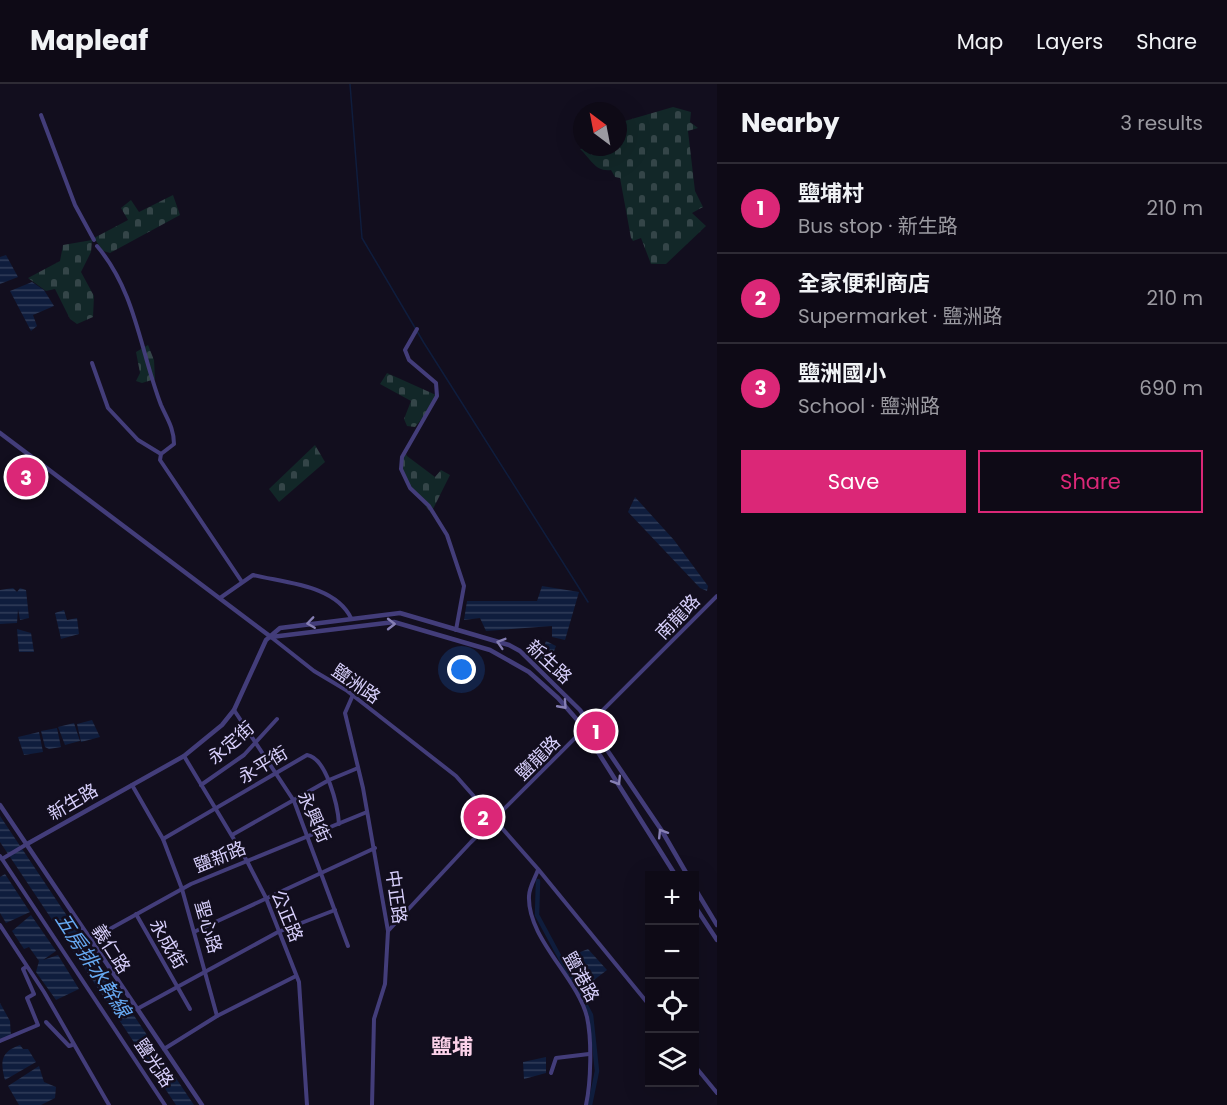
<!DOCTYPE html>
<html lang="en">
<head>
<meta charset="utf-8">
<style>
  :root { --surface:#0e0a16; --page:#17131f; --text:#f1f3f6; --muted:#9b9aa1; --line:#2e2b35; --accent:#db2777 }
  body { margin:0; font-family:Poppins,"Noto Sans TC",sans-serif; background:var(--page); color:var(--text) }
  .controls { position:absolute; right:18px; bottom:18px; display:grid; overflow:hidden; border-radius:0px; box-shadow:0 6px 24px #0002 }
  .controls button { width:54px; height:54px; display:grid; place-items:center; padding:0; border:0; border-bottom:2px solid var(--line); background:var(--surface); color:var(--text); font:30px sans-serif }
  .compass { position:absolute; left:573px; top:18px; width:54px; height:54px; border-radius:50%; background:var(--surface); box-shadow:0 6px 24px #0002; rotate:328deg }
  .you { position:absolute; left:462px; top:586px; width:21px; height:21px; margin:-15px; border:4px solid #fff; border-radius:50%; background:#1a73e8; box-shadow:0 0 0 9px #1a73e833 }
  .badge { display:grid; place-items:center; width:39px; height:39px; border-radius:50%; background:var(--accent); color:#fff; font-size:20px; font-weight:700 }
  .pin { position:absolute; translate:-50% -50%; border:3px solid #fff; box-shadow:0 2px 6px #0006 }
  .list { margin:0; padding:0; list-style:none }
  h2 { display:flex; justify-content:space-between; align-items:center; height:78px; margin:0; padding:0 24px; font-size:26px }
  h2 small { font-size:20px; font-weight:400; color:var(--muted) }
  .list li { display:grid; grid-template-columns:39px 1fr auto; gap:18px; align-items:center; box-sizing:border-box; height:90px; padding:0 24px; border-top:2px solid var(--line) }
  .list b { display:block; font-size:22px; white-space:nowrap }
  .list p { margin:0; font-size:20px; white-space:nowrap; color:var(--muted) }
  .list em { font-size:20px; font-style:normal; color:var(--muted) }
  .actions { display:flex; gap:12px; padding:18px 24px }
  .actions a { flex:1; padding:14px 0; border:2px solid var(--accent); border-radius:0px; text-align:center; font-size:21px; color:var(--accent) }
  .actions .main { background:var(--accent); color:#fff }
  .icon { flex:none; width:33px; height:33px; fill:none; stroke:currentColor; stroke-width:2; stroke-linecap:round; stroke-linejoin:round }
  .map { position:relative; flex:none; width:717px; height:1021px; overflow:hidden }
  header { display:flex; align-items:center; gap:36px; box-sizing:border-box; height:84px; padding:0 30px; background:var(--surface); border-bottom:2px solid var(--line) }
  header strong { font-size:28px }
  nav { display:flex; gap:33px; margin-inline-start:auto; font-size:21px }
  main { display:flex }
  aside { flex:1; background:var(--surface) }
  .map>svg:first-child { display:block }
  .cemetery { fill:url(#cemetery-stones) }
  .water { fill:url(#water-rules) }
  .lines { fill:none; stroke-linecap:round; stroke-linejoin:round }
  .stream { stroke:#0f1d3d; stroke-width:1.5 }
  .canal { stroke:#0f1d3d; stroke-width:4.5 }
  .minor { stroke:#433d7a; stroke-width:4 }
  .tertiary { stroke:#433d7a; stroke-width:4.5 }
  .oneway { stroke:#867fb4 }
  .labels { text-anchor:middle; stroke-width:5; stroke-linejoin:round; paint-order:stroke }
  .street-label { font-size:18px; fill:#d7cffb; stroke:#120e1e }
  .water-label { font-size:20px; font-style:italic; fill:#66a9f2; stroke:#120e1e }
  .quarter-label { font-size:21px; font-weight:bold; fill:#fbd1e9; stroke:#120e1e }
</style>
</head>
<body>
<header>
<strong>Mapleaf</strong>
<nav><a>Map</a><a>Layers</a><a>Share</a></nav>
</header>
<main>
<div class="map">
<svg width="717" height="1021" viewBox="0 0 717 1021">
  <defs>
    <pattern id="cemetery-stones" width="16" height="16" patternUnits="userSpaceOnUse" patternTransform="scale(1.5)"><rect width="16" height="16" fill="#122728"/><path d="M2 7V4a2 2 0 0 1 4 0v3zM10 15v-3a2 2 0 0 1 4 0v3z" fill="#344548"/></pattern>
    <pattern id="water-rules" width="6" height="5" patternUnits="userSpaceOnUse" patternTransform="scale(1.5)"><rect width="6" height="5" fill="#0f1d3d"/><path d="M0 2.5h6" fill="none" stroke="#313d5a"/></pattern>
  </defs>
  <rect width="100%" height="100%" fill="#120e1e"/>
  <g class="cemetery">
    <path d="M673 23 691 28 690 38 698 44 688 47 695 107 703 123 692 129 706 142 666 180H651L641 154 633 157 631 154 620 94 615 93 611 86C595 88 591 75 580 65L618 63V39Z"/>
    <path d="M173 111 180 131 110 169 103 167 94 154 128 136 121 124 131 116 139 128Z"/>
    <path d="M92 156 91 168 81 188 94 212 93 233 77 240 70 235 55 205 46 207 28 194 60 177 63 161Z"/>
    <path d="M148 261 154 276 155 295 142 299 136 297 140 289 136 268Z"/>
    <path d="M387 289 436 311 429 326 415 343 407 342 404 335 411 317 380 300Z"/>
    <path d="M315 361 325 378 279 418 269 405Z"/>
    <path d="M404 365 407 372 435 393 441 386 450 391 431 429 408 399 400 384Z"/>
  </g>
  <g class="water">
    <path d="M6 171 18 193 0 200V173Z"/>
    <path d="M32 198 44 206 54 222 33 231 37 242 31 247 10 207Z"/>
    <path d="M635 413 674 456 708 502 707 507 700 504 628 428Z"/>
    <path d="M542 502 579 508 565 556 552 553V542L486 547 480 534 464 536 467 517H537Z"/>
    <path d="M13 504 17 508 20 504 26 506 29 534 20 536 18 525 17 539 0 540V506Z"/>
    <path d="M64 526 67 536 77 534 79 550 61 555 55 529Z"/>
    <path d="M17 545 31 549 34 568H19Z"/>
    <path d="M546 557 556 562 547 585 538 577Z"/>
    <path d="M92 636 100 653 81 658 77 640Z"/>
    <path d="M74 639 80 657 65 661 58 643Z"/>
    <path d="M57 644 61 663 49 665 45 663 41 647Z"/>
    <path d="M39 648 43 668 24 671 18 653Z"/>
    <path d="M0 732 194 1021H176L0 758Z"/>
    <path d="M5 790 30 828 6 839 0 829V793Z"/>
    <path d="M31 831 56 867 43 876 58 871 79 905 56 916 36 888 39 877 29 863 24 865 12 847Z"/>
    <path d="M588 865 607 886 585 903 568 873Z"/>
    <path d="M0 919 10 937 11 952 0 958Z"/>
    <path d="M20 961 23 965H28L36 978 5 996C0 976 1 968 20 961Z"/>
    <path d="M546 973V989L524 995 523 978Z"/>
    <path d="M39 982 44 998 56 1003 55 1014 41 1021H19L8 1002Z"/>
  </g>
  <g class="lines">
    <path class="stream" d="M350 0 362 154 424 259 588 518"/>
    <path class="canal" d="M538 797 537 831 591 931 597 987 590 1021"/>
    <g class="minor">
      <path d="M41 31 75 121 94 156"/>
      <path d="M97 162C136 208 140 266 161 321 167 335 174 344 174 360L161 370 160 376 242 498"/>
      <path d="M417 245 405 266 409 276 436 299 437 312 402 373 401 385 410 404 429 422 447 451 464 502 456 546"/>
      <path d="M92 279 108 324 138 356 161 370"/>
      <path d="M220 514 253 491C286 499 335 501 351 534"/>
      <path d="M271 553 314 587 346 606 456 692 538 785 650 922"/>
      <path d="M352 613 345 629 363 704 388 847 385 900 374 935 372 1021"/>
      <path d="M234 626 294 717 348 862"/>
      <path d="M184 672 247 777 266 814 299 898 307 1021"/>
      <path d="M132 701 163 755 182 805 217 932"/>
      <path d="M201 701 244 671 277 635"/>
      <path d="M232 751 329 696 358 684"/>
      <path d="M163 755 307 671C327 674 338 723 339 740"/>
      <path d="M0 772 165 1021"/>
      <path d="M2 775 27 760"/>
      <path d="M538 786C535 794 529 804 529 812 527 854 577 893 587 933 592 956 591 998 586 1021"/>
      <path d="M136 830 190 925"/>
      <path d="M0 841 44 908 109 1021"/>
      <path d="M196 847 375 764"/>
      <path d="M388 847 471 758 717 512"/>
      <path d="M90 856 191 800 367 728"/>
      <path d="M137 925 278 848 335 826"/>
      <path d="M46 938 69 962 72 961"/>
      <path d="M0 957 38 941 27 914 34 910 23 885 26 883"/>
      <path d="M164 965 217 932 296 892"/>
      <path d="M694 981 717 1009"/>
      <path d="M551 989 556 974 589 970"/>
    </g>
    <g class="tertiary">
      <path d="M0 349 271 553"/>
      <path d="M271 553 394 538 490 566 529 588 558 614 579 638 676 792"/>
      <path d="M0 721 202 1021"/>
      <path d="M27 760 184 672 222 641 234 626 266 556 280 544 400 529 509 561 520 567 580 626 662 747 688 792"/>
      <path d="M694 803 717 841"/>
      <path d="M694 821 717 856"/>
    </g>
  </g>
  <defs><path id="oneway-chevron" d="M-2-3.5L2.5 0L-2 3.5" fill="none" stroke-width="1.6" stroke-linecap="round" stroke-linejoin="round" transform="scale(1.5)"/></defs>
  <g class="oneway">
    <use href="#oneway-chevron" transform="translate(311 539) rotate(172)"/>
    <use href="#oneway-chevron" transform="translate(391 540)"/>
    <use href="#oneway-chevron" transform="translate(501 559) rotate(-163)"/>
    <use href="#oneway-chevron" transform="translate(563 621) rotate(48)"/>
    <use href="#oneway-chevron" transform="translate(617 697) rotate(58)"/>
    <use href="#oneway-chevron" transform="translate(662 749) rotate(-122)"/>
  </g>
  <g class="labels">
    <g class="street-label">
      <text transform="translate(678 533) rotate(-46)" y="6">南龍路</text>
      <text transform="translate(549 578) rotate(43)" y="6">新生路</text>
      <text transform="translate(356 600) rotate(35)" y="6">鹽洲路</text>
      <text transform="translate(231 659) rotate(-41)" y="6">永定街</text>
      <text transform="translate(538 674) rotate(-45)" y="6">鹽龍路</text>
      <text transform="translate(263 681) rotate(-31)" y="6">永平街</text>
      <text transform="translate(73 718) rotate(-30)" y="6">新生路</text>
      <text transform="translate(314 733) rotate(66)" y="6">永興街</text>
      <text transform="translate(220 773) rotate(-22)" y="6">鹽新路</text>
      <text transform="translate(396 813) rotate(82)" y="6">中正路</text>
      <text transform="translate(287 832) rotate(68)" y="6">公正路</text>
      <text transform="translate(208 843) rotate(74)" y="6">聖心路</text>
      <text transform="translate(168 860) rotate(60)" y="6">永成街</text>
      <text transform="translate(111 865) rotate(57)" y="6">義仁路</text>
      <text transform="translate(581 893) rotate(61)" y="6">鹽港路</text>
      <text transform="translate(154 979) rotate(56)" y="6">鹽光路</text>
    </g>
    <g class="water-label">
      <text transform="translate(93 881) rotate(57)" y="7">五房排水幹線</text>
    </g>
    <g class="quarter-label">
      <text x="452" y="970">鹽埔</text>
    </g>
  </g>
</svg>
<div class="controls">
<button>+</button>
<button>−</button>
<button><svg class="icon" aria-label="locate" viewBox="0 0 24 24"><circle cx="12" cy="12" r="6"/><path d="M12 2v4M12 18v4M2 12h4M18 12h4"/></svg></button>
<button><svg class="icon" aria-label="layers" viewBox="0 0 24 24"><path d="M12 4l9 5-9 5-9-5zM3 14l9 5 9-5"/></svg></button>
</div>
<svg class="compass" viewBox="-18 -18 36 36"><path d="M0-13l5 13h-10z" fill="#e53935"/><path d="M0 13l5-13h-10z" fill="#9b9aa1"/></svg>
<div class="you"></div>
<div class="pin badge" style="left:596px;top:647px">1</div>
<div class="pin badge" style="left:483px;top:733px">2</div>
<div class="pin badge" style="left:26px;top:393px">3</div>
</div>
<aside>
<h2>Nearby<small>3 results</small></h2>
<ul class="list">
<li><span class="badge">1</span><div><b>鹽埔村</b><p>Bus stop · 新生路</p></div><em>210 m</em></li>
<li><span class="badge">2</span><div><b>全家便利商店</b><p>Supermarket · 鹽洲路</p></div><em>210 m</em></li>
<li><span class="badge">3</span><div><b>鹽洲國小</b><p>School · 鹽洲路</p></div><em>690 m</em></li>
</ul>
<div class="actions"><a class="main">Save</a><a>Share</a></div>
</aside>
</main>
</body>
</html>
